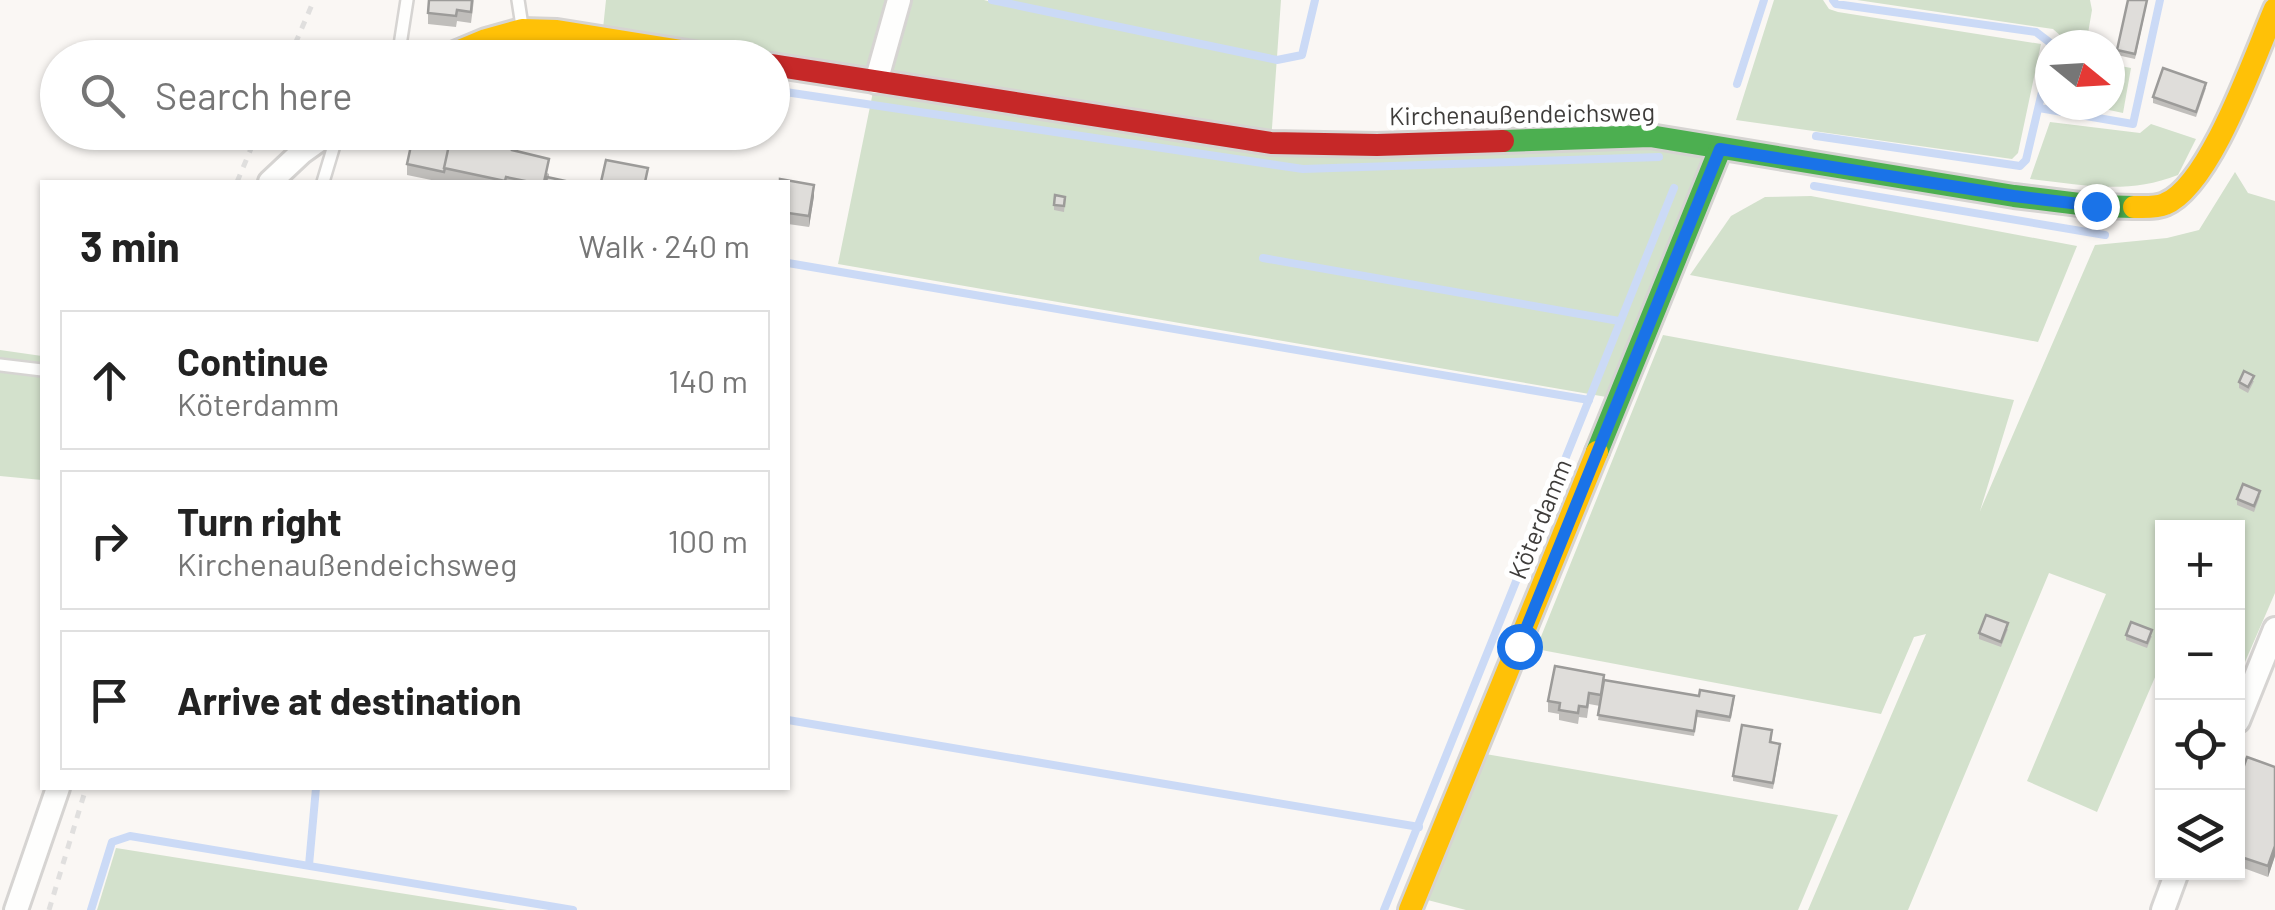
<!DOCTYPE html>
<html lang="en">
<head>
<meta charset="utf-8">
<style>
  :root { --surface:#fff; --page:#f2f2f2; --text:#222; --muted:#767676; --line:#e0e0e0 }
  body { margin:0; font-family:Barlow,sans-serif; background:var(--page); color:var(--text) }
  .controls { position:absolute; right:30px; bottom:30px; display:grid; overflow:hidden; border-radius:0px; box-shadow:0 2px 8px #0004 }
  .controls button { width:90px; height:90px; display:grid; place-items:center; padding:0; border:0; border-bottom:2px solid var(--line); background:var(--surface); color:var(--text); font:50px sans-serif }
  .compass { position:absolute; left:2035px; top:30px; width:90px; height:90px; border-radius:50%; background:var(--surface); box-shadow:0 2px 8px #0004; rotate:108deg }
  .stop { position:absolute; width:30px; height:30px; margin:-22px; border:8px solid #1a73e8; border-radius:50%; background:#fff }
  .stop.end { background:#1a73e8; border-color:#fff; box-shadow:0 2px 10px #0008 }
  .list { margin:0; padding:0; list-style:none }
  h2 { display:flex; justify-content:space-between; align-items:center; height:130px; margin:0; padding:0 40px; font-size:42px }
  h2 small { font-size:32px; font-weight:400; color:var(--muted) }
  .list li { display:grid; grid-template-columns:65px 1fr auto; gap:30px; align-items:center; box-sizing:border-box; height:140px; margin:0 20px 20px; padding:0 20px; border:2px solid var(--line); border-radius:0px }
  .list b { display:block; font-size:38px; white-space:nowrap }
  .list p { margin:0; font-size:32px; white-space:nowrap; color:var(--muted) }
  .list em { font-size:32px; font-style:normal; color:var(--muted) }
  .icon { flex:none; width:55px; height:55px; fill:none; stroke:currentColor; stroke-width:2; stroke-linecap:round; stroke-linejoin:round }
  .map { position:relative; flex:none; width:2275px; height:910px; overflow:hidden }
  .search { position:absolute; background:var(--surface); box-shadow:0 2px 8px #0004; left:40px; top:40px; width:750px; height:110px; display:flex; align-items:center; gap:25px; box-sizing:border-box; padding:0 35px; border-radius:55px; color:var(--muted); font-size:38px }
  .panel { position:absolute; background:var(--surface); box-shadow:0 2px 8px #0004; left:40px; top:180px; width:750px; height:610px; border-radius:0px }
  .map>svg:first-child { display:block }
  .green { fill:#d3e1cc }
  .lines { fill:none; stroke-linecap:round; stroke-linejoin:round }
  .stream { stroke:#cbdaf6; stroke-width:8 }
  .lane-casing { stroke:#d6d4d2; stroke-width:16 }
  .street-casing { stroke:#d6d4d2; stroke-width:28 }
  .fast-casing { stroke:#d6d4d2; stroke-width:28 }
  .slow-casing { stroke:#d6d4d2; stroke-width:28 }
  .jam-casing { stroke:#d6d4d2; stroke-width:28 }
  .path { stroke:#e0dfde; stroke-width:5; stroke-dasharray:8 8; stroke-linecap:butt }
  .lane { stroke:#fefefd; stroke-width:11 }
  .street { stroke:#fefefd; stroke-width:22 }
  .fast { stroke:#4caf50; stroke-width:22 }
  .slow { stroke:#ffc107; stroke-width:22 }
  .jam { stroke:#c62828; stroke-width:22 }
  .wall { fill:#c0bebb }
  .shaded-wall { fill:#9c9b99 }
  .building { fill:#dfddda; stroke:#9c9b99; stroke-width:2.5 }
  .route { stroke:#1a73e8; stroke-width:12 }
  .labels { text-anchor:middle; stroke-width:10; stroke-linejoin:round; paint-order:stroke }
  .street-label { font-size:25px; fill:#3e3c3a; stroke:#fff }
</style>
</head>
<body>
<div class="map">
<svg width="2275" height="910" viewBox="0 0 2275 910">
  <rect width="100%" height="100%" fill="#faf7f4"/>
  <g class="green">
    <path d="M606 0H984L995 3 997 0H1281L1271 142 1720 149 1618 399 838 264 875 82 772 58 725 57 602 38Z"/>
    <path d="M1774 0H1823L1829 9 1838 12 2041 44 2018 153 2012 159 1736 120Z"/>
    <path d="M1857 0H2090L2092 10 2086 45H2062L2063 38 2053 29Z"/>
    <path d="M2110 64 2131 68 2123 113 2086 105H2110Z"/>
    <path d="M2050 122 2140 133 2151 124 2196 139 2178 175C2127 195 2084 185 2030 179Z"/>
    <path d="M2235 172 2248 193 2275 201V593L2245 662 2238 660V528H2162V661L2097 812 2027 781 2106 594 2049 573 1908 910H1808L1926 634 1914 637 1881 714 1536 649 1663 335 2014 400 1980 511 2095 245 2167 238 2199 230Z"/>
    <path d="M1811 196 2077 246 2038 342 1690 275 1731 216 1765 197Z"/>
    <path d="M0 350 42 356V480L0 476Z"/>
    <path d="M1474 752 1838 815 1798 910H1466L1416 897Z"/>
    <path d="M116 848 507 910H97Z"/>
  </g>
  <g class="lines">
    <g class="stream">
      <path d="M992 0 1277 60 1302 55 1315 0"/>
      <path d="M1833 0 1836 4 2036 32 2053 45"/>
      <path d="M1737 84 1764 0"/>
      <path d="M772 90 1303 169 1659 157"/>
      <path d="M2039 108 2133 124 2160 0"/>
      <path d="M1816 136 2020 166 2026 160 2050 58"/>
      <path d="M1814 186 2105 235"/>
      <path d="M1263 258 1619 321"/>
      <path d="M788 263 1589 400"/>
      <path d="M788 720 1419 827"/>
      <path d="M309 865 316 788"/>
      <path d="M91 910 112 842 130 836 573 910"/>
      <path d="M1384 910 1674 188"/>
    </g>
    <defs>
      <g id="lane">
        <path d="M518 0 522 26"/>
        <path d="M398 58 407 0"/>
        <path d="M323 182 338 132"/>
        <path d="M0 365 42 370"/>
      </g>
      <g id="street">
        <path d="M876 82 899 0"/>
        <path d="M270 182 302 152 330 132"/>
        <path d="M2238 721 2275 629"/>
        <path d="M16 910 58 788"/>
        <path d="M2163 910 2177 872"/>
      </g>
      <g id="fast">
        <path d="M1503 141 1650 136 2014 196 2096 206 2134 207"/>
        <path d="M1597 452 1720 149"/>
      </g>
      <g id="slow">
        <path d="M443 58 486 40 522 30 557 31 725 58"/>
        <path d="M2134 207C2144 207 2156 208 2165 204 2211 185 2255 55 2275 9"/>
        <path d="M1410 910 1597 452"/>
      </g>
      <path id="jam" d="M772 65 1271 143 1377 145 1503 141"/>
    </defs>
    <use href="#lane" class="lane-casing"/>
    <use href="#street" class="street-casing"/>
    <use href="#fast" class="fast-casing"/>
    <use href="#slow" class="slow-casing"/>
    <use href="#jam" class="jam-casing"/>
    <g class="path">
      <path d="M289 58 314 0"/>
      <path d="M237 182 258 132"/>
      <path d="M49 910 86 788"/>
    </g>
    <use href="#lane" class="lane"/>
    <use href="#street" class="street"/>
    <use href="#fast" class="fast"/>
    <use href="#slow" class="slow"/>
    <use href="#jam" class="jam"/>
  </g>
  <g class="wall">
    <path d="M474 0 471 23 457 21 456 27 428 24V13Z"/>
    <path d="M2147 3 2135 59 2117 55V50Z"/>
    <path d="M2206 88 2196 117 2153 103V97Z"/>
    <path d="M519 132 515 151 549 174V178L570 182H441L407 175V164L453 137 462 139Z"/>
    <path d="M788 182 814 196 809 227 788 224Z"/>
    <path d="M1065 202 1064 212 1054 210V205Z"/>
    <path d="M2254 381 2248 393 2239 388V382Z"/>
    <path d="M2260 496 2254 512 2237 505V499Z"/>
    <path d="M2008 629 2001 647 1979 639V633Z"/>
    <path d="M2126 635 2152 636 2147 648 2126 640Z"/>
    <path d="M1604 680 1734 701 1730 722 1697 717 1694 736 1598 720 1600 706 1589 704 1587 718 1579 717 1578 724 1559 720V714L1548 712V701Z"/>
    <path d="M1772 736 1771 742 1780 750 1773 789 1733 781V776Z"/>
    <path d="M2275 767V856L2268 877 2238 866V783Z"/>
  </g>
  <g class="shaded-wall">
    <path d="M516 132H519V135L512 166V150Z"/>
    <path d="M814 185V196L809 227V216Z"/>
    <path d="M2275 846V856L2268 877V866Z"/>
  </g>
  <g class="building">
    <path d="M429 0H472L471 12 457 10 456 16 428 13Z"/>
    <path d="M2128 0H2147L2135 54 2117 50Z"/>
    <path d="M2163 68 2206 83 2196 112 2153 97Z"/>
    <path d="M414 132H453L444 172 407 164Z"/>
    <path d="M464 132H516L512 150 549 159 544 182H530L506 177 505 181 444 168 451 136 462 139Z"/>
    <path d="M606 160 648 168 645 182H601Z"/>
    <path d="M547 177 570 182H546Z"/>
    <path d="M780 179 814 185 809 216 788 213V182H780Z"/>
    <path d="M1055 195 1065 197 1064 206 1054 205Z"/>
    <path d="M2244 371 2254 376 2248 387 2239 382Z"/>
    <path d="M2243 484 2260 491 2254 506 2237 499Z"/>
    <path d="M1986 615 2008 623 2001 642 1979 633Z"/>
    <path d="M2131 622 2152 630 2147 643 2126 635Z"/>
    <path d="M1555 666 1604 675 1601 695 1589 693 1587 707 1579 706 1578 713 1559 710 1560 703 1548 701Z"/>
    <path d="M1604 680 1699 696 1700 690 1734 696 1730 717 1697 711 1694 731 1598 715Z"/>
    <path d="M1742 725 1772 730 1770 742 1780 744 1773 783 1733 776Z"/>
    <path d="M2247 757 2275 767V846L2268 866 2238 856V783Z"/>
  </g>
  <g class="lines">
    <path class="route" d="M1519 646 1720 149 2014 196 2096 206"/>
  </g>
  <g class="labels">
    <g class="street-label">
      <text transform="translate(1522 114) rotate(-1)" y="9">Kirchenaußendeichsweg</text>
      <text transform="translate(1540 519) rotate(-68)" y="9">Köterdamm</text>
    </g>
  </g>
</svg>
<div class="controls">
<button>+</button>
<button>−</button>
<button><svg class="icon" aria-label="locate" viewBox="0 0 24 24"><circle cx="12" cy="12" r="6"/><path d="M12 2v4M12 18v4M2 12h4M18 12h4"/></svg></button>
<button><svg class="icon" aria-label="layers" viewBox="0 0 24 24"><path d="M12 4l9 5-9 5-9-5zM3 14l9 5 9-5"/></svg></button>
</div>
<svg class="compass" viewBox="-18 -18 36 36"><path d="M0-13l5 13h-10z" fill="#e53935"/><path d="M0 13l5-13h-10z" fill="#767676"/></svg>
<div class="stop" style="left:1519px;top:646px"></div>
<div class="stop end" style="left:2096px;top:206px"></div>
<div class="search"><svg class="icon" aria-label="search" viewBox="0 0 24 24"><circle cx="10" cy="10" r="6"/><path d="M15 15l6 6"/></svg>Search here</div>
<section class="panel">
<h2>3 min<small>Walk · 240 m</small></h2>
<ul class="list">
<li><svg class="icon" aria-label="ahead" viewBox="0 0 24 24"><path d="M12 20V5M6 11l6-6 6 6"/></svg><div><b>Continue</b><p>Köterdamm</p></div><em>140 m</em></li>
<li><svg class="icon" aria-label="right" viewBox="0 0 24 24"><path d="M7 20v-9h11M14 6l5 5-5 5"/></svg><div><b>Turn right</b><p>Kirchenaußendeichsweg</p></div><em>100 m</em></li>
<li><svg class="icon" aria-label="arrive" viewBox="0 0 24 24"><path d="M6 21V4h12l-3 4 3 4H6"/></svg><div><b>Arrive at destination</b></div></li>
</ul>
</section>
</div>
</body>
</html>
